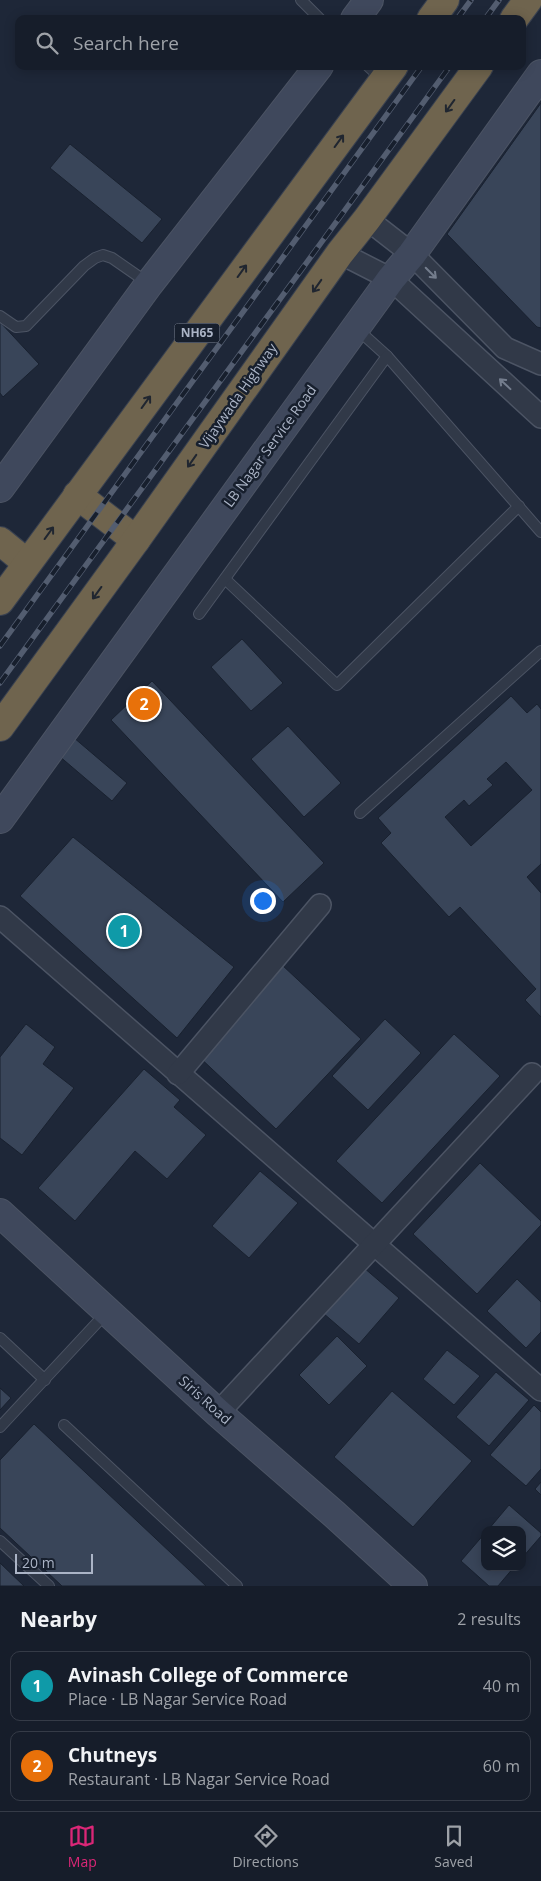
<!DOCTYPE html>
<html lang="en">
<head>
<meta charset="utf-8">
<style>
  :root { --surface:#161d2a; --page:#232a36; --text:#f1f3f6; --muted:#9ea2a8; --line:#353b47; --accent:#db2777 }
  body { margin:0; font-family:"Open Sans",sans-serif; background:var(--page); color:var(--text) }
  .controls { position:absolute; right:15px; bottom:15px; display:grid; overflow:hidden; border-radius:10px; box-shadow:0 2px 12px #0003 }
  .controls button { width:45px; height:45px; display:grid; place-items:center; padding:0; border:0; border-bottom:1px solid var(--line); background:var(--surface); color:var(--text); font:25px sans-serif }
  .scale { position:absolute; left:15px; bottom:12px; width:78px; box-sizing:border-box; padding-left:5px; border:2px solid #abb4c6; border-top:0; font-size:14px; line-height:18px; white-space:nowrap; color:#abb4c6; -webkit-text-stroke:4px #171f2d; paint-order:stroke }
  .you { position:absolute; left:262px; top:900px; width:18px; height:18px; margin:-12px; border:4px solid #fff; border-radius:50%; background:#1a73e8; box-shadow:0 0 0 8px #1a73e833 }
  .badge { display:grid; place-items:center; width:32px; height:32px; border-radius:50%; background:var(--accent); color:#fff; font-size:16px; font-weight:700 }
  .pin { position:absolute; translate:-50% -50%; border:2px solid #fff; box-shadow:0 1px 5px #0006 }
  .list { margin:0; padding:0; list-style:none }
  h2 { display:flex; justify-content:space-between; align-items:center; height:65px; margin:0; padding:0 20px; font-size:21px }
  h2 small { font-size:16px; font-weight:400; color:var(--muted) }
  .list li { display:grid; grid-template-columns:32px 1fr auto; gap:15px; align-items:center; box-sizing:border-box; height:70px; margin:0 10px 10px; padding:0 10px; border:1px solid var(--line); border-radius:10px }
  .list b { display:block; font-size:19px; white-space:nowrap }
  .list p { margin:0; font-size:16px; white-space:nowrap; color:var(--muted) }
  .list em { font-size:16px; font-style:normal; color:var(--muted) }
  .icon { flex:none; width:28px; height:28px; fill:none; stroke:currentColor; stroke-width:2; stroke-linecap:round; stroke-linejoin:round }
  .map { position:relative; flex:none; width:541px; height:1586px; overflow:hidden }
  .search { position:absolute; background:var(--surface); box-shadow:0 2px 12px #0003; left:15px; right:15px; top:15px; height:55px; display:flex; align-items:center; gap:12px; box-sizing:border-box; padding:0 18px; border-radius:10px; color:var(--muted); font-size:19px }
  .sheet { height:225px; background:var(--surface) }
  nav { display:flex; justify-content:space-around; align-items:center; box-sizing:border-box; height:70px; border-top:1px solid var(--line); background:var(--surface); font-size:14px; color:var(--muted) }
  nav a { display:grid; justify-items:center; gap:2px }
  nav .on { color:var(--accent) }
  .map>svg:first-child { display:block }
  .building { fill:#394559; stroke:#19212f; fill-rule:evenodd }
  .lines { fill:none; stroke-linecap:round; stroke-linejoin:round }
  .lane-casing { stroke:#4c5464; stroke-width:12 }
  .street-casing { stroke:#4c5464; stroke-width:24 }
  .secondary-casing { stroke:#4c5464; stroke-width:30 }
  .highway-casing { stroke:#394150; stroke-width:30 }
  .lane { stroke:#313948; stroke-width:10 }
  .street { stroke:#313948; stroke-width:21 }
  .secondary { stroke:#3f485c; stroke-width:28 }
  .highway { stroke:#6f644e; stroke-width:28 }
  .rail-casing { stroke:#535d70; stroke-width:5.5 }
  .rail { stroke:#171f2d; stroke-width:4; stroke-dasharray:11; stroke-linecap:butt }
  .oneway { stroke:#202630 }
  .oneway2 { stroke:#747d8d }
  .labels { text-anchor:middle; stroke-width:5; stroke-linejoin:round; paint-order:stroke }
  .shield { fill:#171f2d; stroke:#7f8798; stroke-width:1 }
  .shield-label { font-size:12px; font-weight:bold; fill:#abb4c6 }
  .street-label { font-size:14px; fill:#abb4c6; stroke:#171f2d }
</style>
</head>
<body>
<div class="map">
<svg width="541" height="1586" viewBox="0 0 541 1586">
  <rect width="100%" height="100%" fill="#1e2738"/>
  <g class="building">
    <path d="M541 103V328L537 327 447 234Z"/>
    <path d="M70 144 162 219 142 243 50 168Z"/>
    <path d="M0 322 39 364 3 397 0 393Z"/>
    <path d="M242 639 283 683 251 711 211 667Z"/>
    <path d="M152 681 324 863 283 902 111 720Z"/>
    <path d="M511 696 527 713 537 704 541 709V864L527 877 541 893V1017L525 1000 536 989 460 907 449 917 381 843 391 833 378 818ZM506 762 532 790 471 846 445 817 464 800 469 806 493 785 487 779Z"/>
    <path d="M288 726 341 783 304 817 251 759Z"/>
    <path d="M73 737 127 783 112 801 58 755Z"/>
    <path d="M73 837 234 967 177 1038 20 896Z"/>
    <path d="M281 964 361 1039 276 1129 196 1054Z"/>
    <path d="M385 1019 421 1053 368 1110 332 1076Z"/>
    <path d="M26 1024 55 1047 43 1064 74 1088 22 1155 0 1138V1057Z"/>
    <path d="M454 1034 500 1076 382 1203 336 1161Z"/>
    <path d="M144 1069 180 1100 174 1107 206 1135 167 1179 135 1151 75 1221 38 1188Z"/>
    <path d="M480 1163 541 1221V1225L477 1294 413 1234Z"/>
    <path d="M260 1171 298 1203 249 1258 212 1226Z"/>
    <path d="M363 1267 399 1298 359 1344 323 1313Z"/>
    <path d="M517 1279 541 1302V1332L526 1348 487 1311Z"/>
    <path d="M337 1336 367 1366 329 1405 299 1375Z"/>
    <path d="M447 1350 480 1376 454 1405 423 1379Z"/>
    <path d="M496 1372 529 1400 489 1446 456 1417Z"/>
    <path d="M0 1388 11 1398 0 1410Z"/>
    <path d="M392 1391 472 1461 413 1527 334 1457Z"/>
    <path d="M534 1405 541 1412V1469L526 1486 490 1455Z"/>
    <path d="M34 1424 206 1586H62L0 1528V1460Z"/>
    <path d="M541 1482V1495L535 1489Z"/>
    <path d="M509 1505 541 1533V1536L522 1558V1530H488Z"/>
    <path d="M485 1533V1567H514L498 1586H489L461 1561Z"/>
    <path d="M0 1563 24 1586H0Z"/>
  </g>
  <g class="lines">
    <defs>
      <g id="lane">
        <path d="M301 0 320 19"/>
        <path d="M368 66 382 79"/>
        <path d="M0 316 16 327 26 326 84 266 95 258 103 255 112 258 148 283"/>
        <path d="M356 328 387 356"/>
        <path d="M225 579 337 685 519 506"/>
        <path d="M199 614 387 356 541 532"/>
        <path d="M360 813 541 651"/>
        <path d="M0 1338 45 1380"/>
        <path d="M64 1425 237 1586"/>
        <path d="M0 1427 107 1312"/>
        <path d="M0 1541 49 1586"/>
      </g>
      <g id="street">
        <path d="M367 219 412 254 505 348 541 364"/>
        <path d="M340 253 391 279 541 417"/>
        <path d="M0 917 541 1390"/>
        <path d="M178 1074 320 905"/>
        <path d="M218 1413 532 1074"/>
      </g>
      <g id="secondary">
        <path d="M355 19 369 0"/>
        <path d="M0 488 149 284 319 66"/>
        <path d="M0 819 391 279 412 254 541 74"/>
        <path d="M0 1213 218 1413 334 1514 413 1586"/>
      </g>
      <g id="highway">
        <path d="M431 19 445 0"/>
        <path d="M514 19 528 0"/>
        <path d="M77 495 136 540"/>
        <path d="M0 541 27 563"/>
        <path d="M0 601 394 66"/>
        <path d="M0 727 136 540 340 253 367 219 479 66"/>
      </g>
    </defs>
    <use href="#lane" class="lane-casing"/>
    <use href="#street" class="street-casing"/>
    <use href="#secondary" class="secondary-casing"/>
    <use href="#highway" class="highway-casing"/>
    <use href="#lane" class="lane"/>
    <use href="#street" class="street"/>
    <use href="#secondary" class="secondary"/>
    <use href="#highway" class="highway"/>
    <defs>
      <g id="rail">
        <path d="M457 19 471 0"/>
        <path d="M485 19 499 0"/>
        <path d="M0 646 422 66"/>
        <path d="M0 683 450 66"/>
      </g>
    </defs>
    <use href="#rail" class="rail-casing"/>
    <use href="#rail" class="rail"/>
  </g>
  <defs><path id="oneway-shaft" d="M-6 0H5M1.5-3L5.5 0L1.5 3" fill="none" stroke-width="1.6" stroke-linecap="round" stroke-linejoin="round" transform="scale(1.25)"/></defs>
  <g class="oneway">
    <use href="#oneway-shaft" transform="translate(450 106) rotate(126)"/>
    <use href="#oneway-shaft" transform="translate(339 141) rotate(-54)"/>
    <use href="#oneway-shaft" transform="translate(242 271) rotate(-54)"/>
    <use href="#oneway-shaft" transform="translate(317 286) rotate(125)"/>
    <use href="#oneway-shaft" transform="translate(146 402) rotate(-54)"/>
    <use href="#oneway-shaft" transform="translate(192 461) rotate(125)"/>
    <use href="#oneway-shaft" transform="translate(49 533) rotate(-54)"/>
    <use href="#oneway-shaft" transform="translate(97 593) rotate(126)"/>
  </g>
  <g class="oneway2">
    <use href="#oneway-shaft" transform="translate(431 273) rotate(45)"/>
    <use href="#oneway-shaft" transform="translate(505 384) rotate(-137)"/>
  </g>
  <g class="labels">
    <rect class="shield" x="174.5" y="323.5" width="45" height="19" rx="4"/>
    <g class="shield-label">
      <text x="197" y="337">NH65</text>
    </g>
    <g class="street-label">
      <text transform="translate(238 396) rotate(-55)" y="5">Vijaywada Highway</text>
      <text transform="translate(270 446) rotate(-54)" y="5">LB Nagar Service Road</text>
      <text transform="translate(205 1400) rotate(42)" y="5">Siris Road</text>
    </g>
  </g>
</svg>
<div class="controls">
<button><svg class="icon" aria-label="layers" viewBox="0 0 24 24"><path d="M12 4l9 5-9 5-9-5zM3 14l9 5 9-5"/></svg></button>
</div>
<div class="scale">20 m</div>
<div class="you"></div>
<div class="pin badge" style="left:124px;top:931px;background:#0f9aa8">1</div>
<div class="pin badge" style="left:144px;top:704px;background:#e8710a">2</div>
<div class="search"><svg class="icon" aria-label="search" viewBox="0 0 24 24"><circle cx="10" cy="10" r="6"/><path d="M15 15l6 6"/></svg>Search here</div>
</div>
<section class="sheet">
<h2>Nearby<small>2 results</small></h2>
<ul class="list">
<li><span class="badge" style="background:#0f9aa8">1</span><div><b>Avinash College of Commerce</b><p>Place · LB Nagar Service Road</p></div><em>40 m</em></li>
<li><span class="badge" style="background:#e8710a">2</span><div><b>Chutneys</b><p>Restaurant · LB Nagar Service Road</p></div><em>60 m</em></li>
</ul>
</section>
<nav>
<a class="on"><svg class="icon" aria-label="map" viewBox="0 0 24 24"><path d="M3 6l6-2 6 2 6-2v14l-6 2-6-2-6 2zM9 4v14M15 6v14"/></svg>Map</a>
<a><svg class="icon" aria-label="directions" viewBox="0 0 24 24"><path d="M12 3l9 9-9 9-9-9zM9 14v-3h6M13 9l2 2-2 2"/></svg>Directions</a>
<a><svg class="icon" aria-label="saved" viewBox="0 0 24 24"><path d="M7 4h10v16l-5-4-5 4z"/></svg>Saved</a>
</nav>
</body>
</html>
